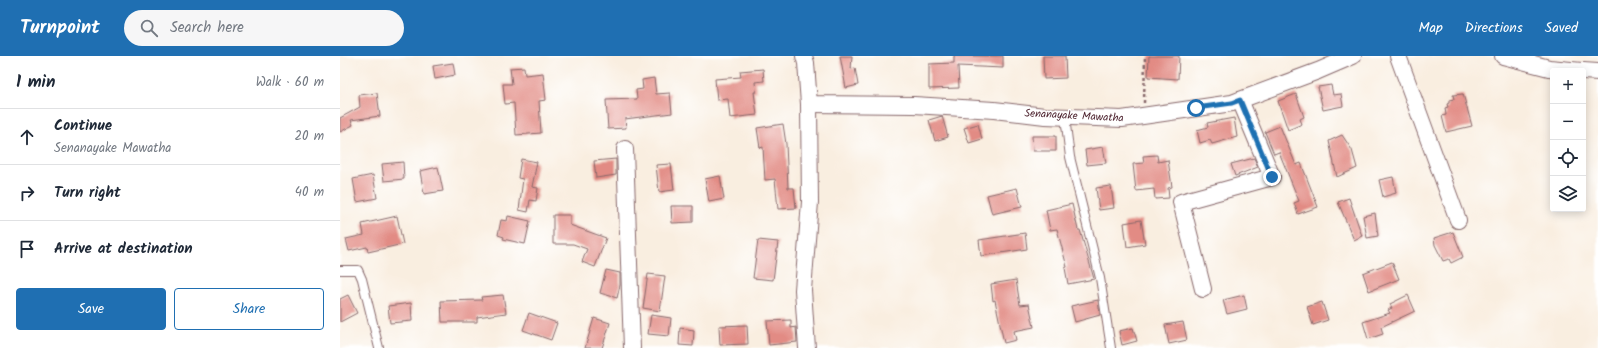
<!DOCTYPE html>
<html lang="en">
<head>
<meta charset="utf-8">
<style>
  :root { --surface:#fff; --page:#f6f6f7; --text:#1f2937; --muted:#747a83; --line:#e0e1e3; --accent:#1f6fb2 }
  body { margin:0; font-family:Kalam,sans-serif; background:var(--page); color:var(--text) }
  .controls { position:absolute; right:12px; top:12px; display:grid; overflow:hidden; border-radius:4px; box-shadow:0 2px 10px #0003 }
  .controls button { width:36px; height:36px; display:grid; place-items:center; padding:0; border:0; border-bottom:1px solid var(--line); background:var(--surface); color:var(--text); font:20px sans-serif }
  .stop { position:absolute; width:12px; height:12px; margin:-9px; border:3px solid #1f6fb2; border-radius:50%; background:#fff }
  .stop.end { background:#1f6fb2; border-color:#fff; box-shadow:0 1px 4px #0008 }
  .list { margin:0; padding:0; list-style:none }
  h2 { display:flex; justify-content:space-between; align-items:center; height:52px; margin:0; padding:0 16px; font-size:17px }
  h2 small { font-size:13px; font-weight:400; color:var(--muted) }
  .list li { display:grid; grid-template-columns:26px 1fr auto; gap:12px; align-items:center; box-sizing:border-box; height:56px; padding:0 16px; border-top:1px solid var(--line) }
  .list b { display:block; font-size:15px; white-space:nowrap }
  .list p { margin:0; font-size:13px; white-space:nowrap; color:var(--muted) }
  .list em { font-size:13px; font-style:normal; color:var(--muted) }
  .actions { display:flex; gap:8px; padding:12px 16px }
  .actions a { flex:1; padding:9px 0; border:1px solid var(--accent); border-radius:4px; text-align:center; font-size:14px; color:var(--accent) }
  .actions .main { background:var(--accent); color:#fff }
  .icon { flex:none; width:22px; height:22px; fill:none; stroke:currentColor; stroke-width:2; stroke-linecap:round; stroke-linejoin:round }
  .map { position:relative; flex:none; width:1258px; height:292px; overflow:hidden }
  header { display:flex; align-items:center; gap:24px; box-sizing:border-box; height:56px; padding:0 20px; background:var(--accent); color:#fff }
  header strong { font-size:19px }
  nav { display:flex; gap:22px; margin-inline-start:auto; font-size:14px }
  .search { width:280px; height:36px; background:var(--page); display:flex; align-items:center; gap:10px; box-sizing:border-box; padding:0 14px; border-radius:22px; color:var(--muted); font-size:15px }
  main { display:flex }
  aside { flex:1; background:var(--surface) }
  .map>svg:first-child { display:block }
  .building { fill:#e28b84 }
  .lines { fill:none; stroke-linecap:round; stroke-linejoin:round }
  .service-casing { stroke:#87676a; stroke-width:10 }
  .minor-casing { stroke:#87676a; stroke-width:18 }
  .path { stroke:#87676a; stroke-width:2.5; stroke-dasharray:3 3; stroke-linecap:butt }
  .service { stroke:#fff; stroke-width:8 }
  .minor { stroke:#fff; stroke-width:16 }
  .route { stroke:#1f6fb2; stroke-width:5 }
  .labels { text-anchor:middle; stroke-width:3; stroke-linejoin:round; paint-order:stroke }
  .street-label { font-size:11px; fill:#4a1f2b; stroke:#fff }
</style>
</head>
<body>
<header>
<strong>Turnpoint</strong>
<div class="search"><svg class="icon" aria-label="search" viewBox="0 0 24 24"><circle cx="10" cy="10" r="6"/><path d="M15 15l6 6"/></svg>Search here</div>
<nav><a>Map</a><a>Directions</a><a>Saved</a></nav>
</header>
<main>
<aside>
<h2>1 min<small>Walk · 60 m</small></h2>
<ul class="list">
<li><svg class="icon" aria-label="ahead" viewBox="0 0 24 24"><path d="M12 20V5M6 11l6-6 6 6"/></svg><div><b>Continue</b><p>Senanayake Mawatha</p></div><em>20 m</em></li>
<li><svg class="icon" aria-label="right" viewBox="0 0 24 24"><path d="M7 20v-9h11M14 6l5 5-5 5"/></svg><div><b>Turn right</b></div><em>40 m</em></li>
<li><svg class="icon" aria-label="arrive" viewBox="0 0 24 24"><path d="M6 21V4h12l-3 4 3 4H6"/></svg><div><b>Arrive at destination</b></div></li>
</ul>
<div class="actions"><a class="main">Save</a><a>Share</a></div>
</aside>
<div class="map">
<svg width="1258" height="292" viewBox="0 0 1258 292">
  <rect width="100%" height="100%" fill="#fff"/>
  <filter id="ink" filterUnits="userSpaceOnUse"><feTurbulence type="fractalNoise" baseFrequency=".025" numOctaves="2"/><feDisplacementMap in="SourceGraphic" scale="8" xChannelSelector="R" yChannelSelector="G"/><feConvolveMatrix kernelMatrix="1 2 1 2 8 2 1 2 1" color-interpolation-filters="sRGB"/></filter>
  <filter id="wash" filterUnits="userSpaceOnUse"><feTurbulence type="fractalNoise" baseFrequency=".012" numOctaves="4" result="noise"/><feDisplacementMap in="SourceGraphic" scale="16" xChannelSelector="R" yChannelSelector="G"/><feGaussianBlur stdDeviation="0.9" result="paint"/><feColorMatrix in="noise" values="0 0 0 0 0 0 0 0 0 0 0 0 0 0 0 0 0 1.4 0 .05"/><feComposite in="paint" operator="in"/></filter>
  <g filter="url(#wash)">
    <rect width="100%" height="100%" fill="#f9eee0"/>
    <g id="blocks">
      <g class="building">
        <path d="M500 0H512L511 13 515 12 518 29 506 32Z"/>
        <path d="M614 0H663V12L618 10 619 32 589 33V8L614 7Z"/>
        <path d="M703 0H725L726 22 704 23Z"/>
        <path d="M809 0H839L838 23 808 21Z"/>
        <path d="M113 7 115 19 95 23 93 10Z"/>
        <path d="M184 11 185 19 203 17 206 44 199 45 201 77 176 79 174 47 165 48 163 28H172L170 12Z"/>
        <path d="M423 13 424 25 415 26 416 36H414L417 59 390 62 388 43 377 44 375 23 401 21 400 15Z"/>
        <path d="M314 22 316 38 330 37 332 57 285 63 286 72 268 73 266 44 297 43 296 34 303 33 302 24Z"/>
        <path d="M991 29 993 39 1001 38 1003 50 983 54 978 31Z"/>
        <path d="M37 37 40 60 11 64 13 69 0 76V62L20 51 19 39Z"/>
        <path d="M956 38 964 61 960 63 962 68 948 74 938 45Z"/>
        <path d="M1123 38 1132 70 1106 76 1102 60 1106 59 1105 52 1108 51 1107 48 1109 47V44L1114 43 1113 39Z"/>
        <path d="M602 60 608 81 595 85 589 64Z"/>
        <path d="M894 62 897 81 872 88 870 84 860 87 857 74 868 71 867 67Z"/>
        <path d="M443 68 446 88 448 132H454L456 152 438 153 435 123 425 124 423 91 420 92 417 72Z"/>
        <path d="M638 68 642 83 629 87 624 72Z"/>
        <path d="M940 70 956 109 961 107 978 151 958 158 954 147 959 145 939 96 934 98 925 76Z"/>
        <path d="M1002 79 1012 94 1017 112 997 121 989 85Z"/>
        <path d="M692 80H716V95H693Z"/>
        <path d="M763 91 766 107 747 109 745 94Z"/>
        <path d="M817 99 818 106 828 104 832 131 828 132 829 142 815 143 814 133 796 135 793 108 804 107 803 100Z"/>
        <path d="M914 102 918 111 895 120 891 108Z"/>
        <path d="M181 103 197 106 192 131 198 132 196 145 190 144 188 156 179 154 183 123 178 122Z"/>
        <path d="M276 103V119L256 122 254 105Z"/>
        <path d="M63 106 64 123 44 125 42 108Z"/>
        <path d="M331 108 334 134 319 136 316 109Z"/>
        <path d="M98 111 103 135 84 138 80 115Z"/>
        <path d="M33 119 37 142 17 146 13 123Z"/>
        <path d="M380 120 384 143 369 146 365 123Z"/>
        <path d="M1053 121 1056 137 1043 141 1039 124Z"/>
        <path d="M771 130 774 152 759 154 756 132Z"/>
        <path d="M677 132 682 151 652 158 647 139Z"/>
        <path d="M1009 142 1022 180 1014 184 998 146Z"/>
        <path d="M732 148 738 174H740L754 223 728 228 725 212 727 211 717 173 710 174 706 154Z"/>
        <path d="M331 150H353V166L332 167Z"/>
        <path d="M1035 157 1038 180 1027 182 1023 160Z"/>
        <path d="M213 159H230V169L266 182 255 211 242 206 247 193 233 188H213Z"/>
        <path d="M57 160 63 188 28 196 27 191 9 195 6 183 24 179 22 168Z"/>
        <path d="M168 160 190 165 185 188 163 183 164 181 158 179 161 164 167 165Z"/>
        <path d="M801 164 805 188 787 191 784 167Z"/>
        <path d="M1113 176 1123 201 1111 207 1109 203 1103 205 1095 189 1094 182Z"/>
        <path d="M685 177 687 193 641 200 639 184Z"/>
        <path d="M418 184 438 186 433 224 413 222Z"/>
        <path d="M1052 206 1059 223 1029 235 1023 217Z"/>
        <path d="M266 214 280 217V229L277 242 260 237Z"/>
        <path d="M308 218 325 220 320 255 303 252Z"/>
        <path d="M676 224 680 249 689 248 694 271 674 275 676 284 664 287 655 244 653 245 651 228Z"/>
        <path d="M8 239 17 257 0 266V243Z"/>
        <path d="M163 239 166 257 137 261V266H102L101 245 142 244 141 241Z"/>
        <path d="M904 239 907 253 887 258 883 244Z"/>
        <path d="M1068 239 1075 255 1041 271 1043 278 1028 283 1023 266 1050 257 1048 254 1052 252 1050 248Z"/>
        <path d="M758 244 760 259 735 266 731 250Z"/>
        <path d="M982 246 988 264 973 269 967 251Z"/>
        <path d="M71 247 72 265 50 267 48 250Z"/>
        <path d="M189 257 217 267 211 284 183 274Z"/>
        <path d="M311 259 331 262 329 280 308 278Z"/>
        <path d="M254 262 270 267 262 292H245Z"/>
        <path d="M451 264V272L456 271 457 286 429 289 427 265Z"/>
        <path d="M843 266 847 284 829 288 825 269Z"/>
        <path d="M407 269 408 288 380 289 379 270Z"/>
        <path d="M340 272 354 274 353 290 339 289Z"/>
        <path d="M793 272 797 285 782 289 779 275Z"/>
      </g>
    </g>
  </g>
  <g filter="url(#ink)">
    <use href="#blocks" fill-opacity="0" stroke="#87676a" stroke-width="1"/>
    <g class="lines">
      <defs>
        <g id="service">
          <path d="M725 61 730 101 760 222 771 292"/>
          <path d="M0 214H18L22 223 39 292"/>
        </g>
        <g id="minor">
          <path d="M464 0 466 7 469 48 574 49 654 54 705 60 782 63 892 47 978 15 1013 0"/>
          <path d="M1058 0 1118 164"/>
          <path d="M1163 0 1209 12 1242 15"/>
          <path d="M1243 15 1258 16"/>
          <path d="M285 93 292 292"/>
          <path d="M863 233 841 146 932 121 900 44"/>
          <path d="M467 292 463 234 470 146 469 48"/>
        </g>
      </defs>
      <use href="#service" class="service-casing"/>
      <use href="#minor" class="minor-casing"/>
      <path class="path" d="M804 47 805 0"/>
      <use href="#service" class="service"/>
      <use href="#minor" class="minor"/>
    </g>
  </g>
  <g class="lines" filter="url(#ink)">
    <path class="route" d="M856 52 892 47 900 44 932 121"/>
  </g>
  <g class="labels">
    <g class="street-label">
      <text transform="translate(734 59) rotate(3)" y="4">Senanayake Mawatha</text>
    </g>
  </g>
</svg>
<div class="controls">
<button>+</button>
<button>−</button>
<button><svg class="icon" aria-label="locate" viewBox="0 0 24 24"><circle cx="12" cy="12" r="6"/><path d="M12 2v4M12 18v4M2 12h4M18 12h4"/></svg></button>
<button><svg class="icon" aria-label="layers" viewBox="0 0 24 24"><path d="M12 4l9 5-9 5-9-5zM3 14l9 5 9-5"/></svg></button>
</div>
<div class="stop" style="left:856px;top:52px"></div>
<div class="stop end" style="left:932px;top:121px"></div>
</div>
</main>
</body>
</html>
